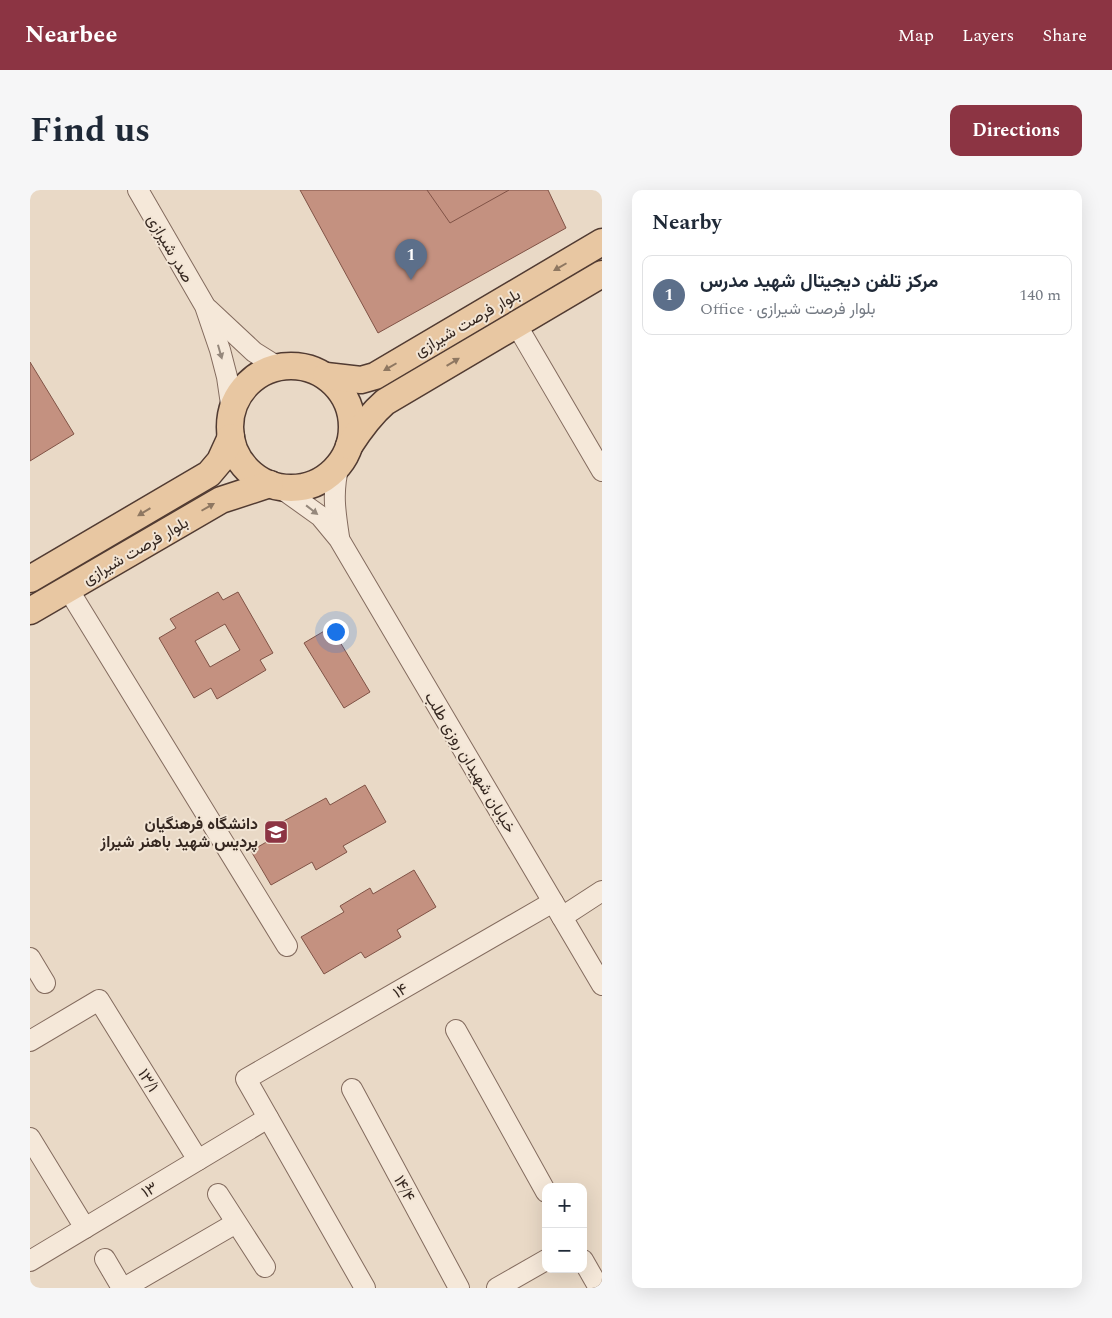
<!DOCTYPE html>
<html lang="en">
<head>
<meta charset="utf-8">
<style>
  :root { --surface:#fff; --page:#f6f6f7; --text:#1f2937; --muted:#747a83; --line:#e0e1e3; --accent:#8c3443 }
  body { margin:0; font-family:Spectral,Vazirmatn,serif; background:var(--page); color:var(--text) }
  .controls { position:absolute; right:15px; bottom:15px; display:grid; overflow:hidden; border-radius:10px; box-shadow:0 5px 20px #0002 }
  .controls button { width:45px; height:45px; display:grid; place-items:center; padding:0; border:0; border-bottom:1px solid var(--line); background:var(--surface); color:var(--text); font:25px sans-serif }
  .you { position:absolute; left:305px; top:441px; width:18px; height:18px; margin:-12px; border:4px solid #fff; border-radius:50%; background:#1a73e8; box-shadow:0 0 0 8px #1a73e833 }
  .badge { display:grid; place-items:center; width:32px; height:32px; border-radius:50%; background:var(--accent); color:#fff; font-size:16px; font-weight:700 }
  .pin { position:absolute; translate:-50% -41px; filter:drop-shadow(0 1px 2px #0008) }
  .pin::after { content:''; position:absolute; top:26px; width:18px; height:15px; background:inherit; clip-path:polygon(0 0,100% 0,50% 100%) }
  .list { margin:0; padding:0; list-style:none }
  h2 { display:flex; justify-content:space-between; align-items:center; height:65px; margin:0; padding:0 20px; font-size:21px }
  h2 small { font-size:16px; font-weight:400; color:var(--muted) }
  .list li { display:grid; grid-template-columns:32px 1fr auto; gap:15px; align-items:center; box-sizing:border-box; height:80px; margin:0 10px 10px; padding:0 10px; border:1px solid var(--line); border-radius:10px }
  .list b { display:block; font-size:19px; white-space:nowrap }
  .list p { margin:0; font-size:16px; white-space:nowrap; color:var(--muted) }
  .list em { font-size:16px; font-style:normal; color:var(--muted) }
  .map { position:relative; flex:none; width:572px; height:1098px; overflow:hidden; border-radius:10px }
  header { display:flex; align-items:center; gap:30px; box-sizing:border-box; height:70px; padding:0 25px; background:var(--accent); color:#fff }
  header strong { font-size:24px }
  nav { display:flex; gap:28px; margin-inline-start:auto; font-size:18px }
  .intro { display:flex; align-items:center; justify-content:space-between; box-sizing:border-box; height:120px; padding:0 30px }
  h1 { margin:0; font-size:35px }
  .button { padding:12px 22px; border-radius:10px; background:var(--accent); color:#fff; font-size:18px; font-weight:700 }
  main { display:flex; gap:30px; padding:0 30px }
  aside { flex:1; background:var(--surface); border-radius:10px; box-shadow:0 5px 20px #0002 }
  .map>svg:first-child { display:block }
  .building { fill:#c49180; stroke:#805346; fill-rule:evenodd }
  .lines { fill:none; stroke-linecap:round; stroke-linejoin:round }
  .minor-casing { stroke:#836b5e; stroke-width:22 }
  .major-casing { stroke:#513b32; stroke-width:29 }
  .minor { stroke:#f5e8d9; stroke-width:20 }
  .major { stroke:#e8c7a2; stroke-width:26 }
  .oneway { fill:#8e7761 }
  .oneway2 { fill:#95887c }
  .labels { text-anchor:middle; stroke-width:4; stroke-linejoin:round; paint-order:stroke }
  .street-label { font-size:16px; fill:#352720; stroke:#f2e5d5 }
  .poi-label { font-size:16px; font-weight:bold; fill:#352720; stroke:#f2e5d5; text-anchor:end }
</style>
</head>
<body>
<header>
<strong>Nearbee</strong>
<nav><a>Map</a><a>Layers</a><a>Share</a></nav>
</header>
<div class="intro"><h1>Find us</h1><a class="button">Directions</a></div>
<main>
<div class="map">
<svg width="572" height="1098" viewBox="0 0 572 1098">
  <rect width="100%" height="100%" fill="#e9d9c6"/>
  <g class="building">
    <path d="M270 0H518L536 38 348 143Z"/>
    <path d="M397 0H479L420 33Z"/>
    <path d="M0 172 44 244 0 271Z"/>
    <path d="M188 402 193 410 208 402 243 463 230 470 236 480 187 509 181 498 164 508 129 448 146 438 140 429ZM195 434 210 460 180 477 165 451Z"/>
    <path d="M301 437 340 502 314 518 274 453Z"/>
    <path d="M335 595 356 632 313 656 317 662 286 680 282 672 241 695 221 661 257 640 252 632 296 608 300 615Z"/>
    <path d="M384 680 406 717 367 740 371 747 335 768 331 762 294 784 271 747 314 722 310 716 340 698 343 704Z"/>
  </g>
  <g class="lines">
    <defs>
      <g id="minor">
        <path d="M108 0 175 116 190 160 197 187 202 221"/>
        <path d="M178 119 224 162 248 177"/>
        <path d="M486 134 572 281"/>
        <path d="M309 275C302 301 305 321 309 347"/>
        <path d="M248 296 290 326 309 349 572 795"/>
        <path d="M38 399 257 756"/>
        <path d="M532 727 572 701"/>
        <path d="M0 768 15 793"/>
        <path d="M426 840 516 1002"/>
        <path d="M0 851 69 810 168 970"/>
        <path d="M322 899 429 1098"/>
        <path d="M0 948 55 1038"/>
        <path d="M188 1004 235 1077"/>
        <path d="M75 1069 92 1098"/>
        <path d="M553 1070 569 1098"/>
        <path d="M0 1071 238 928"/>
        <path d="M94 1098 206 1033"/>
        <path d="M335 1098 216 889 523 712"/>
        <path d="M467 1098 516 1070"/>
      </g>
      <g id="major">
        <circle cx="261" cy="237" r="61"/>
        <path d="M296 186 331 190 345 186 572 52"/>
        <path d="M319 256C330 239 340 225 355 212L572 84"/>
        <path d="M0 389 179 284 190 271 201 247"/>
        <path d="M0 421 191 310 240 294"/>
      </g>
    </defs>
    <use href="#minor" class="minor-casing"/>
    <use href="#major" class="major-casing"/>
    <use href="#minor" class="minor"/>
    <use href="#major" class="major"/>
  </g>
  <defs><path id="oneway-solid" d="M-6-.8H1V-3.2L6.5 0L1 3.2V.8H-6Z" transform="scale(1.25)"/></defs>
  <g class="oneway">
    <use href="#oneway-solid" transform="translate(530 77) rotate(150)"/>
    <use href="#oneway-solid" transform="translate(423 172) rotate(-31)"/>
    <use href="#oneway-solid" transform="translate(360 177) rotate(150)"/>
    <use href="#oneway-solid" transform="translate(178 317) rotate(-30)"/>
    <use href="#oneway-solid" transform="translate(114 322) rotate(149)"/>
  </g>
  <g class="oneway2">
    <use href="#oneway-solid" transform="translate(190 162) rotate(74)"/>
    <use href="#oneway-solid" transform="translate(282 320) rotate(38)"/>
  </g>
  <defs>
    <symbol id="university-square" viewBox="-11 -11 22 22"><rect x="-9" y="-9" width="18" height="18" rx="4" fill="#8c3443" stroke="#f2e5d5"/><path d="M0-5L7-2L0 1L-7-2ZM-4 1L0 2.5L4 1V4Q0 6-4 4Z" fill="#fff"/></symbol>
  </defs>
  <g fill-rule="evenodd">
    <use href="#university-square" x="232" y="628" width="28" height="28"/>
  </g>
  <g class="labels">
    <g class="street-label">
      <text transform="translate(141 58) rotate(60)" y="6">صدر شیرازی</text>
      <text transform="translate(437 132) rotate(-30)" y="6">بلوار فرصت شیرازی</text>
      <text transform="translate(105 360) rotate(-30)" y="6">بلوار فرصت شیرازی</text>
      <text transform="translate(441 572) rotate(59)" y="6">خیابان شهیدان روزی طلب</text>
      <text transform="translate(370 800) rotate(-30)" y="6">۱۴</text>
      <text transform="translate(119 890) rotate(58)" y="6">۱۳/۱</text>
      <text transform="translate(375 998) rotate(62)" y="6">۱۴/۴</text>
      <text transform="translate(119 999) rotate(-31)" y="6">۱۳</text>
    </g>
    <g class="poi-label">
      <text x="228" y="639">دانشگاه فرهنگیان<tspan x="228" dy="18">پردیس شهید باهنر شیراز</tspan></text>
    </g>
  </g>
</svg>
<div class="controls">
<button>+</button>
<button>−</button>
</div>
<div class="you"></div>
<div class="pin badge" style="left:381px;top:90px;background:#5c6f8a">1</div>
</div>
<aside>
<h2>Nearby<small></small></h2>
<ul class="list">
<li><span class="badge" style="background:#5c6f8a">1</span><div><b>مرکز تلفن دیجیتال شهید مدرس</b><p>Office · بلوار فرصت شیرازی</p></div><em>140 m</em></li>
</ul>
</aside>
</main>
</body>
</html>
